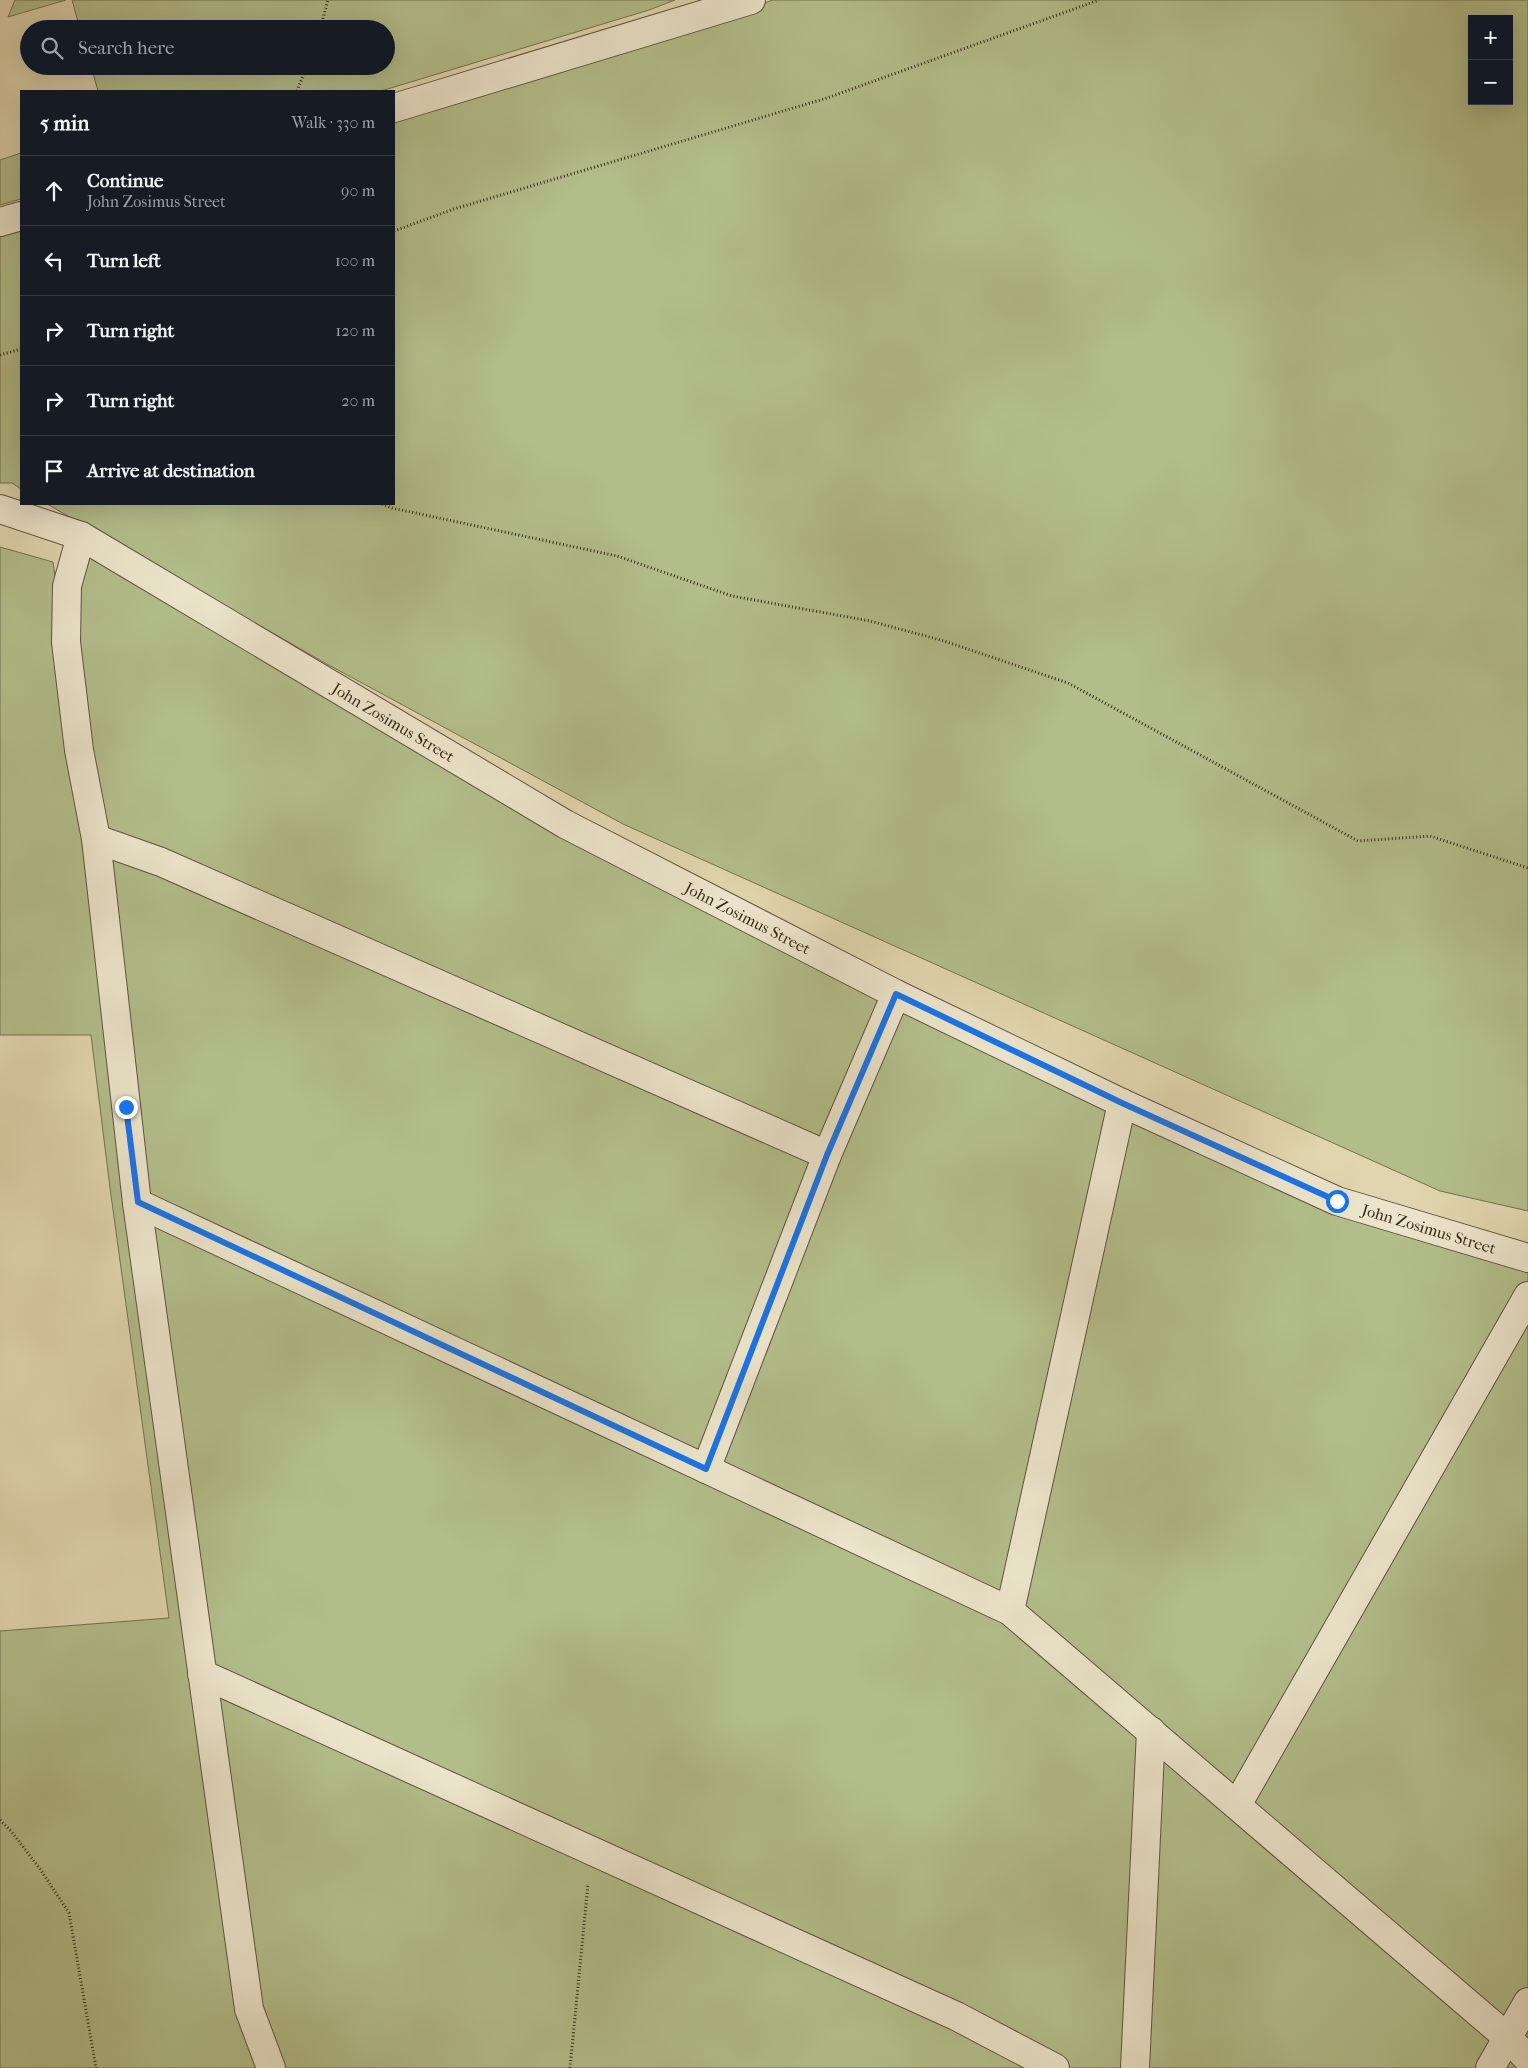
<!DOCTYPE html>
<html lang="en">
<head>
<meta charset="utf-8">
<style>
  :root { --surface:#171b24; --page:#20242c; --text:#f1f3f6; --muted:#9ea1a6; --line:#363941 }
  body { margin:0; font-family:"IM FELL French Canon",serif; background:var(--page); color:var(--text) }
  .controls { position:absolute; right:15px; top:15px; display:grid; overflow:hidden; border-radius:0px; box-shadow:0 5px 20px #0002 }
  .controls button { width:45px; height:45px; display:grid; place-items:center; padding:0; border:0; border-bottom:1px solid var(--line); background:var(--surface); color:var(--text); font:25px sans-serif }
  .stop { position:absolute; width:15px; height:15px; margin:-11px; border:4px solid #1a73e8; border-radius:50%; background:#fff }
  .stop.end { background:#1a73e8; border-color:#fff; box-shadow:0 1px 5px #0008 }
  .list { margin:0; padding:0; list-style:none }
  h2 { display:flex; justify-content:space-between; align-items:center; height:65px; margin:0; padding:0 20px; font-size:21px }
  h2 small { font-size:16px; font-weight:400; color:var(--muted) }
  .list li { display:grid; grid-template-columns:32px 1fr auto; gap:15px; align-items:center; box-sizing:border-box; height:70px; padding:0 20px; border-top:1px solid var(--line) }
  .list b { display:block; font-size:19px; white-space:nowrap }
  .list p { margin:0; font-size:16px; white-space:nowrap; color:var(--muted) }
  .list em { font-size:16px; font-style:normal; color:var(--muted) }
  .icon { flex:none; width:28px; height:28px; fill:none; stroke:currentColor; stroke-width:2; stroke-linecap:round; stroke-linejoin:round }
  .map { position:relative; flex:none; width:1528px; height:2068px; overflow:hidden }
  .search { position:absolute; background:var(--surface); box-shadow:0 5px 20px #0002; left:20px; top:20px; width:375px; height:55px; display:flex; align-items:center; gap:12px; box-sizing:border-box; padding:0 18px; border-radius:28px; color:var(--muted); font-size:19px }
  .panel { position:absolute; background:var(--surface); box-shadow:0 5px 20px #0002; left:20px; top:90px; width:375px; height:415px; border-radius:0px }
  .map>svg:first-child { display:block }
  .green { fill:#b2bd8a; stroke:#747252; fill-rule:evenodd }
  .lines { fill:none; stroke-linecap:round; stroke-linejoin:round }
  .minor-casing { stroke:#615240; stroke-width:30 }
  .path { stroke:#37271b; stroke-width:3; stroke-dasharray:1 2.5; stroke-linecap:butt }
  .minor { stroke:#ebe4ca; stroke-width:28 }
  .route { stroke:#1a73e8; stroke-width:6 }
  .labels { text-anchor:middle; stroke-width:5; stroke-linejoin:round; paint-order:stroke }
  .street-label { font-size:16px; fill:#37271b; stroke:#ebe4ca }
</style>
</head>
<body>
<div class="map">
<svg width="1528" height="2068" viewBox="0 0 1528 2068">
  <rect width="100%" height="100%" fill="#e0d5ae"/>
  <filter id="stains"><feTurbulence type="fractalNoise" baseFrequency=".004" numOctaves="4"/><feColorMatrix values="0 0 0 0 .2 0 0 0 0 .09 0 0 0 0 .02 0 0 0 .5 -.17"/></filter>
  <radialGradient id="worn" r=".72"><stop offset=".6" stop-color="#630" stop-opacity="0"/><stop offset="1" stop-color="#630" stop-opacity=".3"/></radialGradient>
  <g class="green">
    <path d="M15 0H66L8 17Z"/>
    <path d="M72 0H675L649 10 381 91H98L91 66H386V29H80Z"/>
    <path d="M773 0H1528V1211L1440 1191 623 824 325 663 47 504H394V119L661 39ZM1472 19H1509V101H1472Z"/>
    <path d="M21 153V199L0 205V160Z"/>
    <path d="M21 229V489L12 483H0V236Z"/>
    <path d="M81 536 565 824 1337 1201 1528 1258V2068H271L66 642Z"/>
    <path d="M0 547 53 562 265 2068H0V1631L169 1618 110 1188 91 1035H0Z"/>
  </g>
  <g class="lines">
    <defs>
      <g id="minor">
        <path d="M394 108 751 0"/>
        <path d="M0 222 21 216"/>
        <path id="s1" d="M0 509 81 536 565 824 896 994 1122 1103 1337 1201 1528 1258"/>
        <path d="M81 536 67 586 66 642 79 750 96 839 137 1203 249 2009 271 2068"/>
        <path d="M96 839 161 862 827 1155"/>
        <path d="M137 1203 1010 1611 1508 2038 1528 2059"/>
        <path d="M706 1469 827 1155 896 994"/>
        <path d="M1010 1611 1122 1103"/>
        <path d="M202 1674 956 2016 1055 2068"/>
        <path d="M1237 1805 1528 1296"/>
        <path d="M1135 2068 1151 1731"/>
        <path d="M1490 2068 1528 2002"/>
      </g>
    </defs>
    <use href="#minor" class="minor-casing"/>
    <g class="path">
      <path d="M320 29 328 0"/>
      <path d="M297 91 307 66"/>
      <path d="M394 231 454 209 827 98 1099 0"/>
      <path d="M0 355 21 349"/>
      <path d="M382 504 392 508 617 556 732 596 870 621 944 641 1068 683 1358 841 1430 836 1528 868"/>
      <path d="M0 1820 11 1831 40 1869 69 1913 96 2068"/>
      <path d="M570 2068 588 1884"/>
    </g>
    <use href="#minor" class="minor"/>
  </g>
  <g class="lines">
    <path class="route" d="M126 1107 138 1202 706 1469 827 1155 896 994 1122 1103 1337 1201"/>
  </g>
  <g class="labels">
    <g class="street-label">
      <text dy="6" stroke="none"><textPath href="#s1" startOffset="449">John Zosimus Street</textPath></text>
      <text dy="6" stroke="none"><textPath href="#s1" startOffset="854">John Zosimus Street</textPath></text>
      <text dy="6" stroke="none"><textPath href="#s1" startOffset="1604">John Zosimus Street</textPath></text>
    </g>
  </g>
  <rect width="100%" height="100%" filter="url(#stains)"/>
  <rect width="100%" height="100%" fill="url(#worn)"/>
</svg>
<div class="controls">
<button>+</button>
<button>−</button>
</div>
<div class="stop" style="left:1337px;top:1201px"></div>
<div class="stop end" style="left:126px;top:1107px"></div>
<div class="search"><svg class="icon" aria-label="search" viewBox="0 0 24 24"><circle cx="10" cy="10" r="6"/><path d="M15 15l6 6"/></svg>Search here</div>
<section class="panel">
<h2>5 min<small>Walk · 330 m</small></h2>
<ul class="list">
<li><svg class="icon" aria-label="ahead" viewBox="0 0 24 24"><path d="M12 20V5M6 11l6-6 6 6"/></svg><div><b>Continue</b><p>John Zosimus Street</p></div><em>90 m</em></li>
<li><svg class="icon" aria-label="left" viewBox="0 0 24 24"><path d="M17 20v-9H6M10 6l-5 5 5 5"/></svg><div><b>Turn left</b></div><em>100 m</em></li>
<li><svg class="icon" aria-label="right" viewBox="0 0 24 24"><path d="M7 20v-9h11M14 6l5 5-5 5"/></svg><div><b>Turn right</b></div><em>120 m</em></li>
<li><svg class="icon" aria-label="right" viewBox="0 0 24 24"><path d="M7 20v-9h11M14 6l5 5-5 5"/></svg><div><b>Turn right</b></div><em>20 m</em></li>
<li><svg class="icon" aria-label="arrive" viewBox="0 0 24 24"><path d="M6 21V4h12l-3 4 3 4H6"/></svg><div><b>Arrive at destination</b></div></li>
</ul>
</section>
</div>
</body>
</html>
